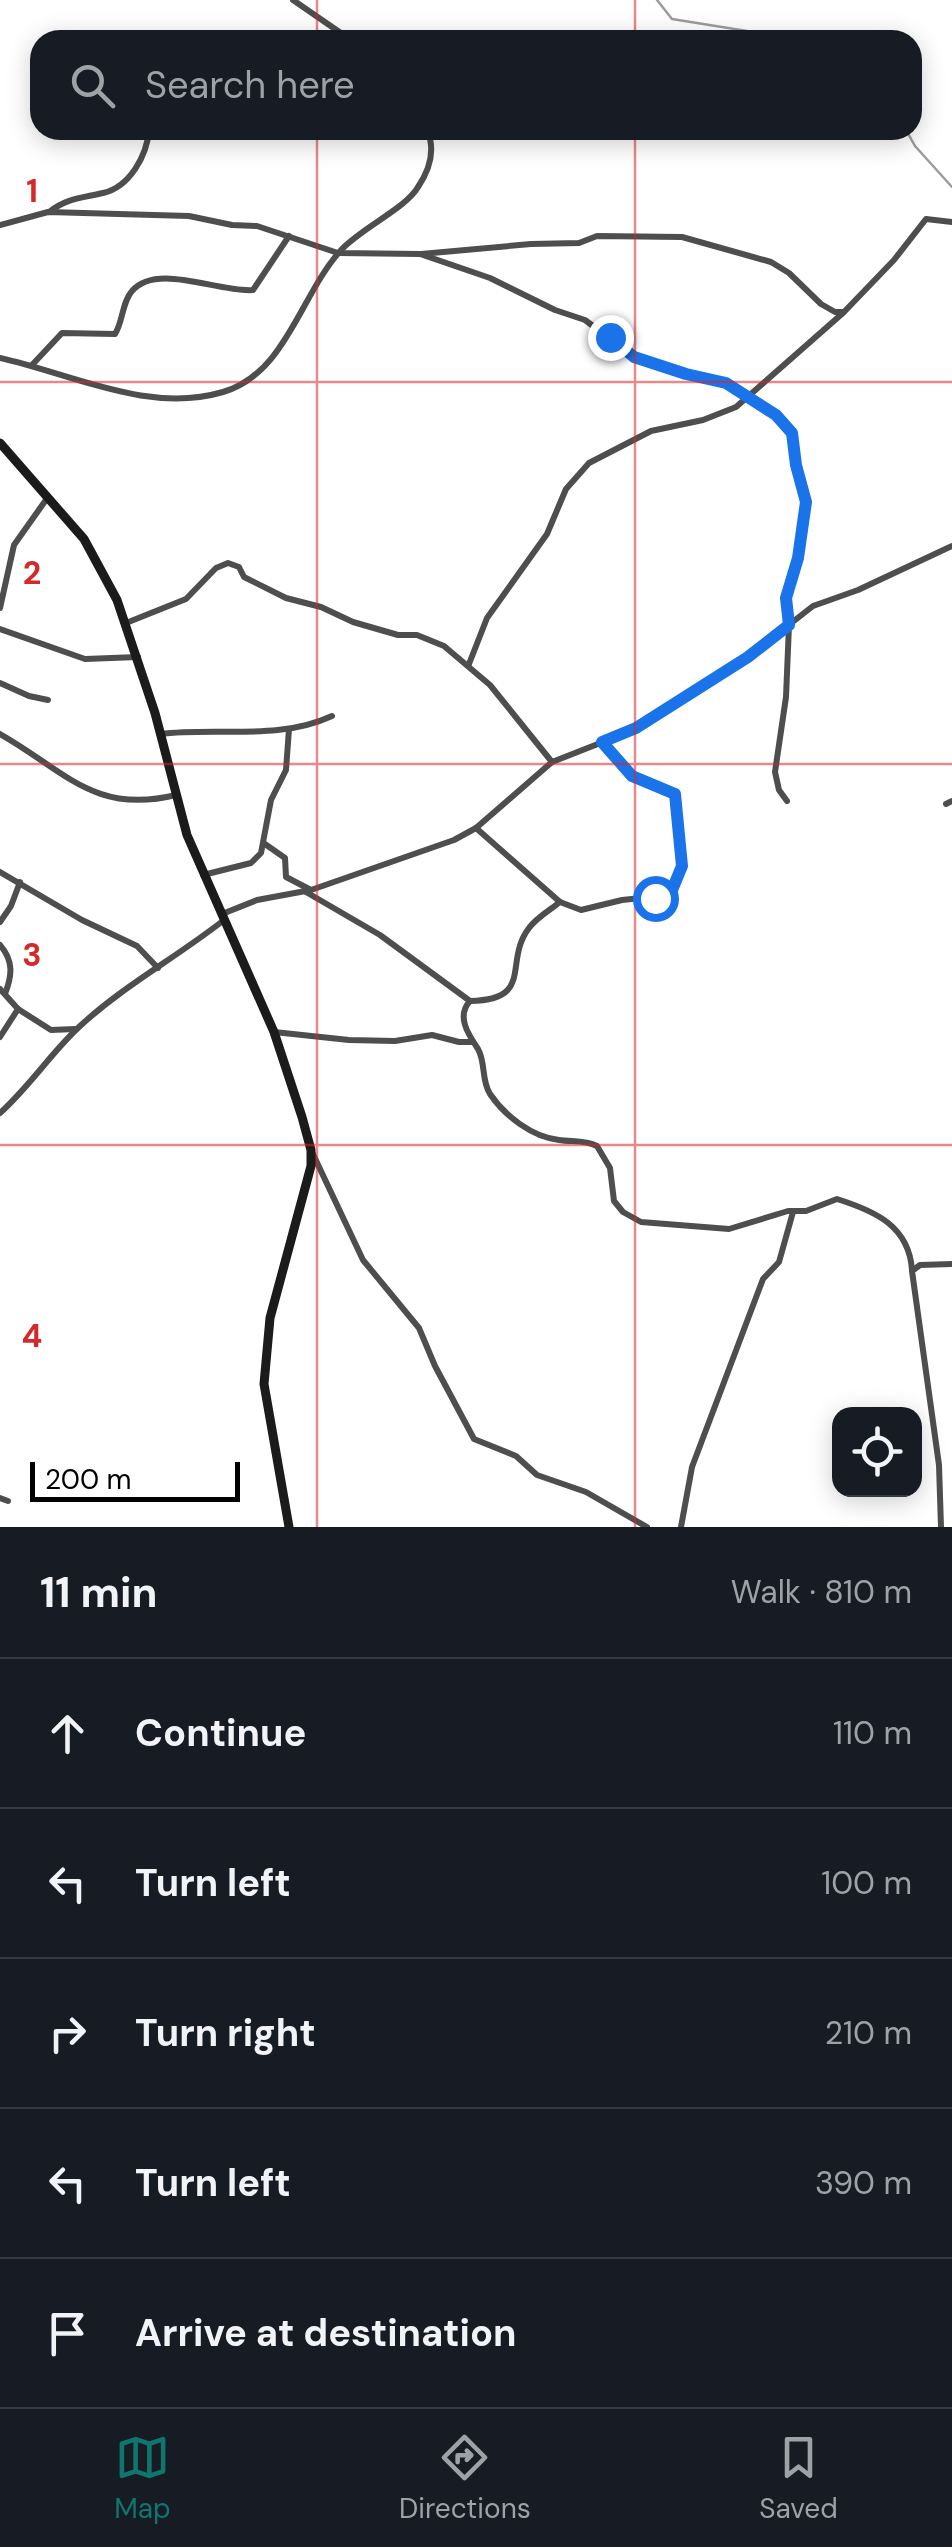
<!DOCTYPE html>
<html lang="en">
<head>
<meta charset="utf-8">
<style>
  :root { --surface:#171b24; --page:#242831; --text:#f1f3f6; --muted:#9ea1a6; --line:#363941; --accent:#0f766e }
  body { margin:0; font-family:"DM Sans",sans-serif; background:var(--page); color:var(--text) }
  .controls { position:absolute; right:30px; bottom:30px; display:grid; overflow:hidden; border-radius:20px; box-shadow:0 5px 25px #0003 }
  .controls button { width:90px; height:90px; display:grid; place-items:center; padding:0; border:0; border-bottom:2px solid var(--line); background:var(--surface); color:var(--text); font:50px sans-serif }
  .scale { position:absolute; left:30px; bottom:25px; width:210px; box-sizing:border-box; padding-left:10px; border:5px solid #000; border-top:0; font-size:28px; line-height:35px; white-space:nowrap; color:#000; -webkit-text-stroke:8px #fff; paint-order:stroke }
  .stop { position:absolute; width:30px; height:30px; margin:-22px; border:8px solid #1a73e8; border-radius:50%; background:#fff }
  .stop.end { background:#1a73e8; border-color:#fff; box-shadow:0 2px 10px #0008 }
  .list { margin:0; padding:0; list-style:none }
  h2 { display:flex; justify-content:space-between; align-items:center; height:130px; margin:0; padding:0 40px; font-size:42px }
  h2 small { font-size:32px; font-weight:400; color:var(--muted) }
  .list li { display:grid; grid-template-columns:65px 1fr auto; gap:30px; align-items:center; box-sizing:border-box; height:150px; padding:0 40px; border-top:2px solid var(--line) }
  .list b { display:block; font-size:38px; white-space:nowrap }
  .list em { font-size:32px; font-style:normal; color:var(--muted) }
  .icon { flex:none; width:55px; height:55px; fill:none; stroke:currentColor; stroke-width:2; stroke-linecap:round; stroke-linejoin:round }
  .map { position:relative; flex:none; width:952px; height:1527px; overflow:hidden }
  .search { position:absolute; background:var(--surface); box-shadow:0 5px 25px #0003; left:30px; right:30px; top:30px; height:110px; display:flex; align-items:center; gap:25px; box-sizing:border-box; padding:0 35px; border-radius:30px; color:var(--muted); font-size:38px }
  .sheet { height:880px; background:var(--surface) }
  nav { display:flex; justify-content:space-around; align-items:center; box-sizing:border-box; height:140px; border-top:2px solid var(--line); background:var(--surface); font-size:28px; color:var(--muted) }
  nav a { display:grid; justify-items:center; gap:5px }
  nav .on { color:var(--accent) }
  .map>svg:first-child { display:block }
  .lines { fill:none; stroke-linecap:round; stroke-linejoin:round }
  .stream { stroke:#9c9c9c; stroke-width:2.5 }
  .street { stroke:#4e4e4e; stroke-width:6 }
  .secondary { stroke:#1b1b1b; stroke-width:9 }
  .route { stroke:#1a73e8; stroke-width:12 }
  .grid { fill:none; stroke:#d62828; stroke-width:2.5; stroke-opacity:0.55 }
  .grid-label { font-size:32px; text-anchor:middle; font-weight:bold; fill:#d62828; stroke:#fff; stroke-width:9; stroke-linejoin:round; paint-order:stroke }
</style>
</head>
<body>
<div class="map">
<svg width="952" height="1527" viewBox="0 0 952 1527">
  <rect width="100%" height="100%" fill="#fff"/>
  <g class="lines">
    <g class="stream">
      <path d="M657 0 672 19 803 40"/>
      <path d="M906 130 915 146 952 187"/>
    </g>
    <g class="street">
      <path d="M293 0 351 40"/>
      <path d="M49 212C67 198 82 198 103 193 130 187 147 155 149 130"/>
      <path d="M0 225 48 212 189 216 232 225 257 226 338 253 420 254 490 278 555 310 585 320 634 357 685 375 722 381 776 415 792 433 796 465 806 502 798 558 786 598 789 625 786 697 775 772 779 790 787 801"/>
      <path d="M421 254 531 244 579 243 597 236 682 237 771 262 789 273 821 304 835 312H844L894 260 926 219 952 222"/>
      <path d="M0 358C72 374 148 414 223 392 287 373 300 294 342 249 363 227 406 208 418 187 430 169 436 150 427 130"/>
      <path d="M32 365 62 333 115 334C123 322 122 302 132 291 157 262 219 293 253 290L289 236"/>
      <path d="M0 608 14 545 48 497"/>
      <path d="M126 623 186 599 216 568 228 563 239 567 244 577 286 598 321 607 353 622 398 635H417L444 646 490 685 552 762"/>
      <path d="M0 629 85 659 138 657"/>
      <path d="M469 664 487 618 547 534 566 489 589 463 651 431 703 420 736 407 843 313"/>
      <path d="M0 683 29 696 48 700"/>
      <path d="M0 734C64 770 94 815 176 795"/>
      <path d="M160 734C218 727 278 741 332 716"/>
      <path d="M946 804 952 801"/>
      <path d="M476 828 560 902 581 910 622 900 670 895 683 866 675 794 632 776 603 742"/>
      <path d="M265 844 285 858 286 877 311 890"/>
      <path d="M0 872 82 920 137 946 158 968"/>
      <path d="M203 875 251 863 261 853 271 800 286 770 289 729"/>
      <path d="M306 892 380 935 470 1001"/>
      <path d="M560 902C550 910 536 918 529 928 503 962 535 1000 470 1001 456 1016 468 1034 478 1049 486 1063 481 1080 490 1094 505 1116 532 1137 559 1140 572 1142 585 1140 597 1146L610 1168 614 1201 623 1212 641 1222 729 1229 788 1211H806L837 1199C875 1211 909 1226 912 1270"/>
      <path d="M222 914 257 900 311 890 454 840 476 828 552 762 636 729 748 657 813 606 858 590 952 546"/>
      <path d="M0 922 11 906 20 882"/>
      <path d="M0 945C14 961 12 976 5 994"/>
      <path d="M0 989 18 1009"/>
      <path d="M274 1032 349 1040 395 1041 432 1035 459 1042H473"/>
      <path d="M0 1037 18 1009 51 1030 75 1029"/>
      <path d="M0 1113C30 1086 51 1053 79 1027 123 986 177 957 224 920"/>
      <path d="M312 1152 363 1260 419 1328 435 1366 474 1439 516 1456 537 1475 586 1492 647 1527"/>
      <path d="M0 1498 8 1501"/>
      <path d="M681 1527 692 1467 763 1279 779 1262 793 1212"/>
      <path d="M941 1527 939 1465 912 1271 920 1265 952 1264"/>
    </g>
    <path class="secondary" d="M0 443 84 539 117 600 155 713 187 835 274 1032 302 1117 311 1150V1166L270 1318 264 1384 289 1527"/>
  </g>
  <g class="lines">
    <path class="route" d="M610 337 634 357 686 374 726 383 776 415 792 433 796 465 806 502 798 558 786 598 789 625 748 657 636 728 602 742 632 776 675 794 682 866 670 895 655 898"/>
  </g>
  <path class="grid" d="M317 0V40M635 0V40M317 130V1527M635 130V1527M0 382H952M0 764H952M0 1145H952"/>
  <g class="grid-label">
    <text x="32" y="202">1</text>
    <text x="32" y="584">2</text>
    <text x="32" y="966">3</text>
    <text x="32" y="1347">4</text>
  </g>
</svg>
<div class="controls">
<button><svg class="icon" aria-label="locate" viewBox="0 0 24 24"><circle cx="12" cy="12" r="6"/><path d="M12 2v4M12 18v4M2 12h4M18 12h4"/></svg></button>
</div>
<div class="scale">200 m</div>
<div class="stop" style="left:655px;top:898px"></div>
<div class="stop end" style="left:610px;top:337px"></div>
<div class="search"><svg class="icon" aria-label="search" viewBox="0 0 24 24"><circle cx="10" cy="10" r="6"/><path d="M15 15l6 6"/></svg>Search here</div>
</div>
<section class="sheet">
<h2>11 min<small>Walk · 810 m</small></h2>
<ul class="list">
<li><svg class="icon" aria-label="ahead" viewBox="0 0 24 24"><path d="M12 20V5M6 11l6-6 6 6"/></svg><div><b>Continue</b></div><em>110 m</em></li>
<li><svg class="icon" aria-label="left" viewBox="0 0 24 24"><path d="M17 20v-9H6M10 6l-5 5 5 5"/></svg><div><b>Turn left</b></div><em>100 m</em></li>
<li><svg class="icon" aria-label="right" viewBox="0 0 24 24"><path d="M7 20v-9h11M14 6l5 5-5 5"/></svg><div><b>Turn right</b></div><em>210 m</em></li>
<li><svg class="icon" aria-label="left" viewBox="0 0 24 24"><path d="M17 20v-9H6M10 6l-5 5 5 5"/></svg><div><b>Turn left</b></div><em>390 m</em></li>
<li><svg class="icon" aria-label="arrive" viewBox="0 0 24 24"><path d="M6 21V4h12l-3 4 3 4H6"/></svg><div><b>Arrive at destination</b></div></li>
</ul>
</section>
<nav>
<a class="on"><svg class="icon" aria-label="map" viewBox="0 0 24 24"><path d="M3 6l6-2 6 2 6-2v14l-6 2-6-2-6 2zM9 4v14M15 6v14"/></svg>Map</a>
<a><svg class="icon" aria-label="directions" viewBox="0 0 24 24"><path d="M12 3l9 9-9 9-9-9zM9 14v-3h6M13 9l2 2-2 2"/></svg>Directions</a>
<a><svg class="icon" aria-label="saved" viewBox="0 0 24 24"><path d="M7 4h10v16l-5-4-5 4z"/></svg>Saved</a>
</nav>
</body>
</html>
